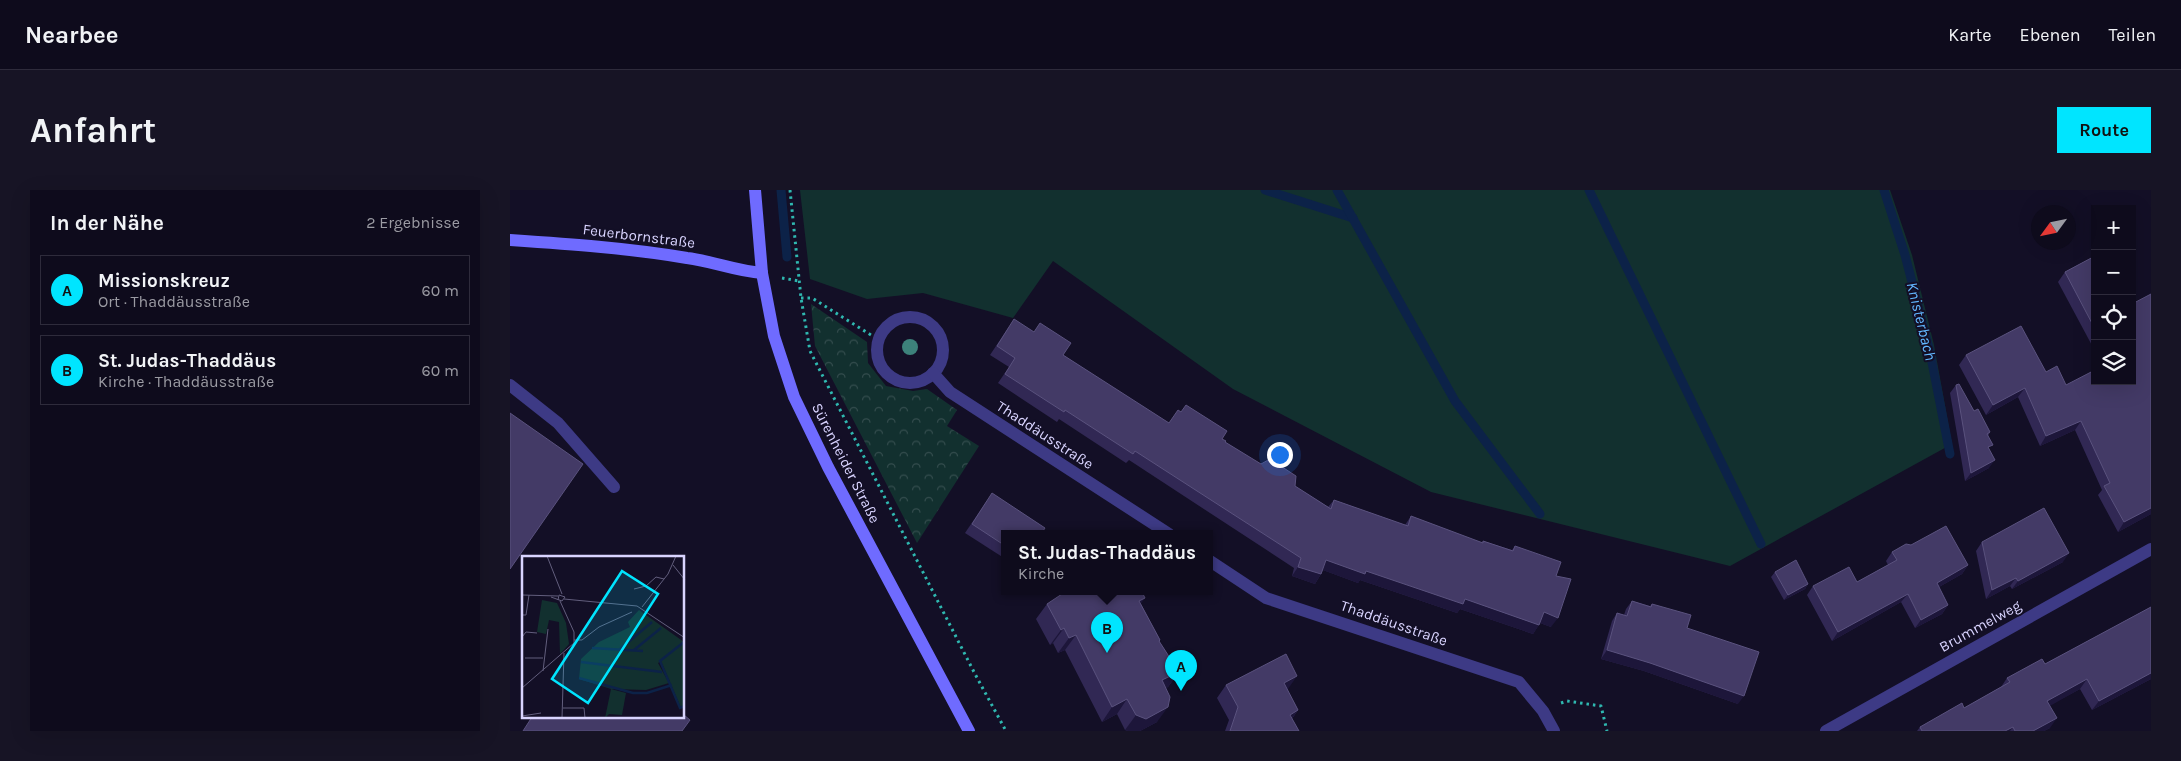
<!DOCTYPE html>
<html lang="de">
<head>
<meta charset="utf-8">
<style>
  :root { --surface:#0e0b1c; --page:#171425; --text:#f1f3f6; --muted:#9b9ba3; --line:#2e2b3b; --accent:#00e5ff }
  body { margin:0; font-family:Karla,sans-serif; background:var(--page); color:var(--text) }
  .controls { position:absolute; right:15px; top:15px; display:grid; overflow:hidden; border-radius:0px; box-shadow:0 5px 20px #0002 }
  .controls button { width:45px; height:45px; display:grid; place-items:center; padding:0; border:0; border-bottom:1px solid var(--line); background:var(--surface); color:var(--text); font:25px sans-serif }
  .compass { position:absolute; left:1521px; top:15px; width:45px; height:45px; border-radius:50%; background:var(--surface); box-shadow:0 5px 20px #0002; rotate:237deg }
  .you { position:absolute; left:769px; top:264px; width:18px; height:18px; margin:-12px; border:4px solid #fff; border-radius:50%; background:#1a73e8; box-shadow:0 0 0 8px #1a73e833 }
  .badge { display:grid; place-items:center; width:32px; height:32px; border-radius:50%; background:var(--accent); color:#111; font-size:16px; font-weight:700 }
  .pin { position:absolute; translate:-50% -41px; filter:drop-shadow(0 1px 2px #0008) }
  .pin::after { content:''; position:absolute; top:26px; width:18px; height:15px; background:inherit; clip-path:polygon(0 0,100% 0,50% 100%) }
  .popup { position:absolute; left:491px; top:340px; width:212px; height:65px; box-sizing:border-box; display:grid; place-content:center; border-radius:0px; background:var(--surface); filter:drop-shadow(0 1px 4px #0005); font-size:16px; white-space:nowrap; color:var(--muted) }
  .popup b { font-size:19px; color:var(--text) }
  .popup::after { content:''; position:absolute; left:50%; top:100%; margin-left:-10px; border:10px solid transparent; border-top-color:var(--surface) }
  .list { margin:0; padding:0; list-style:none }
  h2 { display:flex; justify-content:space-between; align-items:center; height:65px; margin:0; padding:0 20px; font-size:21px }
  h2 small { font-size:16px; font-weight:400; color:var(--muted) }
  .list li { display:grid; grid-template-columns:32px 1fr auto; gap:15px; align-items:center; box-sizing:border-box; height:70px; margin:0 10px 10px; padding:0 10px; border:1px solid var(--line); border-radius:0px }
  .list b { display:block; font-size:19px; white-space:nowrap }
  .list p { margin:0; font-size:16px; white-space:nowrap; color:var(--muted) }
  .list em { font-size:16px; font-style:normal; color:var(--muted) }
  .icon { flex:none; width:28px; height:28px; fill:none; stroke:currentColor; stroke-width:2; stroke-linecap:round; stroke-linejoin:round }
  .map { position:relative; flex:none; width:1641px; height:541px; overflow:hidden; border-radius:0px }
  header { display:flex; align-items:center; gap:30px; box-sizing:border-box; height:70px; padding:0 25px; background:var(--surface); border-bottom:1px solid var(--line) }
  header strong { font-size:24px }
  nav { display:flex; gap:28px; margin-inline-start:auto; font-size:18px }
  .intro { display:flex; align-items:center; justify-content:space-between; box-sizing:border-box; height:120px; padding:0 30px }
  h1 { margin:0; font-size:35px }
  .button { padding:12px 22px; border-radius:0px; background:var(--accent); color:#111; font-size:18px; font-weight:700 }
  main { display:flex; gap:30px; padding:0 30px }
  aside { flex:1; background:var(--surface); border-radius:0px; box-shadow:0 5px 20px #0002 }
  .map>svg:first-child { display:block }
  .grass { fill:#12302f }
  .forest { fill:url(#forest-crowns) }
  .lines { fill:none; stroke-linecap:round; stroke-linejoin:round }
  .stream { stroke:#0c2248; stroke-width:9 }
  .path { stroke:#2fb8b0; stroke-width:3; stroke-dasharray:2.5 4; stroke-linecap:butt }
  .lane { stroke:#3d3a85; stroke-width:12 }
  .street { stroke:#3d3a85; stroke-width:12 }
  .secondary { stroke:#6f6bff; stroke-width:12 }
  .tree { fill:#3d827b }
  .wall { fill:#312854 }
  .shaded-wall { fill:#1d163a }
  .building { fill:#433a66; stroke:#5a527e }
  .labels { text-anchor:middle; stroke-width:4; stroke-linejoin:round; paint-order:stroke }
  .street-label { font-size:15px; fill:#d9d4ff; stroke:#130f26 }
  .water-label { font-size:16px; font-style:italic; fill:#62b6ff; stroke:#130f26 }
  .inset-river { fill:none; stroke:#0c2248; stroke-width:2.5 }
  .inset-road { fill:none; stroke:#625e7d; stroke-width:1 }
  .view { fill:#00e5ff; fill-opacity:0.15; stroke:#00e5ff; stroke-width:2.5 }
  .inset-edge { fill:none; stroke:#d9d4ff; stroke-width:2.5 }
</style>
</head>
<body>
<header>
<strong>Nearbee</strong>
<nav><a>Karte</a><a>Ebenen</a><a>Teilen</a></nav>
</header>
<div class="intro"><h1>Anfahrt</h1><a class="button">Route</a></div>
<main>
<aside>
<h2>In der Nähe<small>2 Ergebnisse</small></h2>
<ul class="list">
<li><span class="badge">A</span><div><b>Missionskreuz</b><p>Ort · Thaddäusstraße</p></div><em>60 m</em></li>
<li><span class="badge">B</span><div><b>St. Judas-Thaddäus</b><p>Kirche · Thaddäusstraße</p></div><em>60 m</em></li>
</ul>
</aside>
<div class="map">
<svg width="1641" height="541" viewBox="0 0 1641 541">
  <defs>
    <pattern id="forest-crowns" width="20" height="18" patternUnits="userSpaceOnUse" patternTransform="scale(1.25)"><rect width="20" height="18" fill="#12302f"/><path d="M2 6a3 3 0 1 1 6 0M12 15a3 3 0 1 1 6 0" fill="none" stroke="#344d4e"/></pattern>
  </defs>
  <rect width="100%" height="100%" fill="#130f26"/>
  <path class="grass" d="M290 0H1380L1402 65 1424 155 1442 254 1220 376 921 302 723 199 543 71 503 128 413 103 357 109 300 89Z"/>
  <path class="forest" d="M301 114 357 152 358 173 376 196 403 201 417 199 447 220 437 236 469 256 407 353 305 156Z"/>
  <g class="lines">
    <g class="stream">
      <path d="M271 0 277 67"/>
      <path d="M755 0 843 28"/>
      <path d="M827 0 945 211 1030 324"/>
      <path d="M1079 0 1251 354"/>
      <path d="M1374 0 1395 65 1420 162 1440 264"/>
    </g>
    <g class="path">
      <path d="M280 0 291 108 300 161 465 484 496 541"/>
      <path d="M272 88 289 91"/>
      <path d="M291 108H302L369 150"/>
      <path d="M1051 513 1057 511 1091 516 1097 541"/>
    </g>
    <path class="lane" d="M0 195 48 233 104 297"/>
    <g class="street">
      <circle cx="400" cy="160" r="33"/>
      <path d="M423 183 440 202 659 344"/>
      <path d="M700 371 756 408 1009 492 1033 521 1044 541"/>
      <path d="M1316 541 1641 359"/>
    </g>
    <g class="secondary">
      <path d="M245 0 252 83 264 146 284 207 318 277 459 541"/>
      <path d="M0 50C59 54 118 58 177 68 202 71 226 81 252 83"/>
    </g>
  </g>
  <circle class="tree" cx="400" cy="157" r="8"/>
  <g class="wall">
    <path d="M1585 66V161L1548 92 1555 82Z"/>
    <path d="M498 138 553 165 658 233 712 249 715 252 818 317 824 310 895 335 901 326 972 353 973 351 1002 360 1005 356 1046 386 1041 437 1030 433 1023 444 950 419 947 423 850 390 848 393 813 380 811 384 805 394 782 386 784 378 619 270 616 273 549 229 547 232 488 193 499 177 480 165Z"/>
    <path d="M1456 165 1536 182 1556 195 1641 324 1608 342 1588 305 1592 300 1565 240 1530 256 1508 207 1476 225 1449 175Z"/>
    <path d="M1446 195 1464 221 1480 242 1478 246 1479 260V278L1455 291 1440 203Z"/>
    <path d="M476 312 494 344V368L455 343Z"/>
    <path d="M1472 352 1553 372 1502 399 1500 396 1476 409 1466 361Z"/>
    <path d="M1382 362 1458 375 1452 384 1429 397 1438 415 1432 424 1405 438 1391 412 1322 451 1297 405 1303 396 1347 392 1378 375 1376 371Z"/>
    <path d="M1265 382 1298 394 1295 399 1274 410 1261 387Z"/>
    <path d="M1122 411 1140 416 1142 414 1177 438 1228 514 1134 481 1091 469 1102 431 1107 423 1114 425 1116 419Z"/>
    <path d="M537 414H631L650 450 649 451 669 482 658 497 656 498 647 532 630 541H618L615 540 607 524 592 532 555 460 548 463 543 453 540 455 526 429Z"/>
    <path d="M1641 417V489L1582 520 1570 499 1540 515V538L1534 541H1407L1410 537 1454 518 1491 497 1497 488 1535 474Z"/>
    <path d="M716 495 778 499H777L788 520 782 529 789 541H715L719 530 707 508Z"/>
  </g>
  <g class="shaded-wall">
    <path d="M1515 198 1508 207 1476 225 1483 215Z"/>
    <path d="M1571 231 1565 240 1530 256 1536 246Z"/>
    <path d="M1485 270 1479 278 1455 291 1461 283Z"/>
    <path d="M1641 318V324L1608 342 1614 332Z"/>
    <path d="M1559 363 1553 372 1502 399 1508 391Z"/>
    <path d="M816 370 955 409 1029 435 1023 444 950 419 947 423 850 390 848 393 810 379Z"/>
    <path d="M1458 375 1452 384 1420 402 1427 393Z"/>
    <path d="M788 377 811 384 805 394 782 386Z"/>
    <path d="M1506 388 1500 396 1476 409 1482 400Z"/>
    <path d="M1298 394 1295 399 1274 410 1278 405Z"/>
    <path d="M1398 404 1391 412 1322 451 1328 442Z"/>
    <path d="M635 408 624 423 629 411Z"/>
    <path d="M1438 415 1432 424 1405 438 1411 430Z"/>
    <path d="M1034 422 1048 428 1041 437 1027 432Z"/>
    <path d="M554 438 543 453 540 455 551 440Z"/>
    <path d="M566 445 555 460 548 463 559 448Z"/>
    <path d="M1097 460 1140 473 1234 506 1228 514 1134 481 1091 469Z"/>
    <path d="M669 482 658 497 642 506 652 490Z"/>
    <path d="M1641 483V489L1582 520 1589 511Z"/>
    <path d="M787 486 778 499 765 506 774 493Z"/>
    <path d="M1577 489 1570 499 1531 521 1537 511Z"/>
    <path d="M617 509 607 524 592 532 602 517Z"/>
    <path d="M658 517 647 532 630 541H618L615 540 626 525Z"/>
    <path d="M788 520 779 533 780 525Z"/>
    <path d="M1547 528 1540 538 1534 541H1523Z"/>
    <path d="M1503 537 1500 541H1495Z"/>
  </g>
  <g class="building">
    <path d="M1585 66V139L1555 82Z"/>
    <path d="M1641 104V318L1614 332 1594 296 1600 293 1571 231 1536 246 1515 198 1483 215 1456 165 1511 136 1536 182 1547 176 1556 195 1585 180V191H1622V114Z"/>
    <path d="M504 129 524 142 530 133 561 153 553 165 659 233 668 220 671 222 676 215 717 241 712 249 716 251 715 252 751 274 760 269 786 286 785 296 821 319 824 310 898 336 901 326 973 353V351L1003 361 1005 356 1051 372 1046 386 1061 389 1048 428 1034 422 1029 435 955 409 953 414 856 381 855 384 816 370 811 384 788 377 791 368 625 261 623 264 555 220 554 222 495 184 505 168 487 156Z"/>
    <path d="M1449 194 1464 221 1468 219 1480 242 1477 244 1483 255 1478 257 1485 270 1461 283 1446 195Z"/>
    <path d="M0 223 73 274 0 379Z"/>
    <path d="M482 303 535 338 531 344H494V355L462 334Z"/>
    <path d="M1534 318 1559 363 1508 391 1506 388 1482 400 1472 352Z"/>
    <path d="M1436 336 1458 375 1427 393 1438 415 1411 430 1398 404 1328 442 1303 396 1339 377 1347 392 1387 370 1382 362 1396 354 1401 355Z"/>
    <path d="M1286 370 1298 394 1278 405 1265 382Z"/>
    <path d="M555 402H632L635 408 629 411 650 450 649 451 669 482 652 490 660 507 658 517 636 529 626 525 617 509 602 517 566 445 559 448 554 438 551 440 537 414Z"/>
    <path d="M1122 411 1141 417 1142 414 1181 425 1177 438 1249 462 1234 506 1140 473 1097 460 1107 423 1117 426Z"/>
    <path d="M1641 417V483L1589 511 1577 489 1537 511 1547 528 1523 541H1505L1503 537 1495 541H1412L1410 537 1452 513 1454 518 1500 492 1497 488 1532 469 1535 474Z"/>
    <path d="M776 464 787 486 774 493 788 520 780 525 789 541H720L728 517 716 495Z"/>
    <path d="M174 525 180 530 172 541H13L22 527H174Z"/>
  </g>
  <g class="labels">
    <g class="street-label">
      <text transform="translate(129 46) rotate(7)" y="5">Feuerbornstraße</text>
      <text transform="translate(535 245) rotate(33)" y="5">Thaddäusstraße</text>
      <text transform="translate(336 273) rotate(63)" y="5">Sürenheider Straße</text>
      <text transform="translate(884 433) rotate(19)" y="5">Thaddäusstraße</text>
      <text transform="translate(1470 436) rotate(-29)" y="5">Brummelweg</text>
    </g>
    <g class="water-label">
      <text transform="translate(1412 131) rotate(76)" y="6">Knisterbach</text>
    </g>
  </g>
  <g transform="translate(12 366)">
    <rect width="162" height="162" fill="#130f26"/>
    <path d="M20 44 35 47 44 67 47 88 38 98 37 66 27 64 24 78 15 76ZM117 54 162 86V150L159 152 139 105 136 107 147 127 124 134 89 133 57 123 59 103 77 86 108 71 106 66Z" fill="#12302f"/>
    <path d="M89 133 104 137 100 159 87 158 83 162Z" fill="#12302f"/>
    <path class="inset-river" d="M162 86 138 105 158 152 163 150M70 92 121 95M98 93 130 66M112 94 139 72M59 106 140 116M57 122 111 137H125L150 129"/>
    <path class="inset-road" d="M25 0 40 38M151 9 163 24M112 33 124 30 134 21 142 23M0 39 36 40M29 41 40 45 43 41 37 39 36 44M42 43 115 50 163 82M120 51 146 18 154 0M0 59H4L7 39M0 81 4 76 15 77M52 84H60L77 71 110 56M3 102H21M21 115 26 73M0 132 52 87V76L38 45M41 152H62L63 162M0 160 19 157M40 162 42 97"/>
    <path class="view" d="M100 15 136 38 66 147 30 123Z"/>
    <rect width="162" height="162" class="inset-edge"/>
  </g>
</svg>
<div class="controls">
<button>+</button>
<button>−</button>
<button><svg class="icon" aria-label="locate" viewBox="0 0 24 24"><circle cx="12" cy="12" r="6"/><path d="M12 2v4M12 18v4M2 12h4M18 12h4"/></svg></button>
<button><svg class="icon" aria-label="layers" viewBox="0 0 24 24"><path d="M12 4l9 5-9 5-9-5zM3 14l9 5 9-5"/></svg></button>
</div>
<svg class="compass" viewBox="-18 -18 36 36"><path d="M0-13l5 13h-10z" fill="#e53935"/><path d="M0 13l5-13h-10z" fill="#9b9ba3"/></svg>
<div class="you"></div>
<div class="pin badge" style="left:671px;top:501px">A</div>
<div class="pin badge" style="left:597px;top:463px">B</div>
<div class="popup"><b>St. Judas-Thaddäus</b>Kirche</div>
</div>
</main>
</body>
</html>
